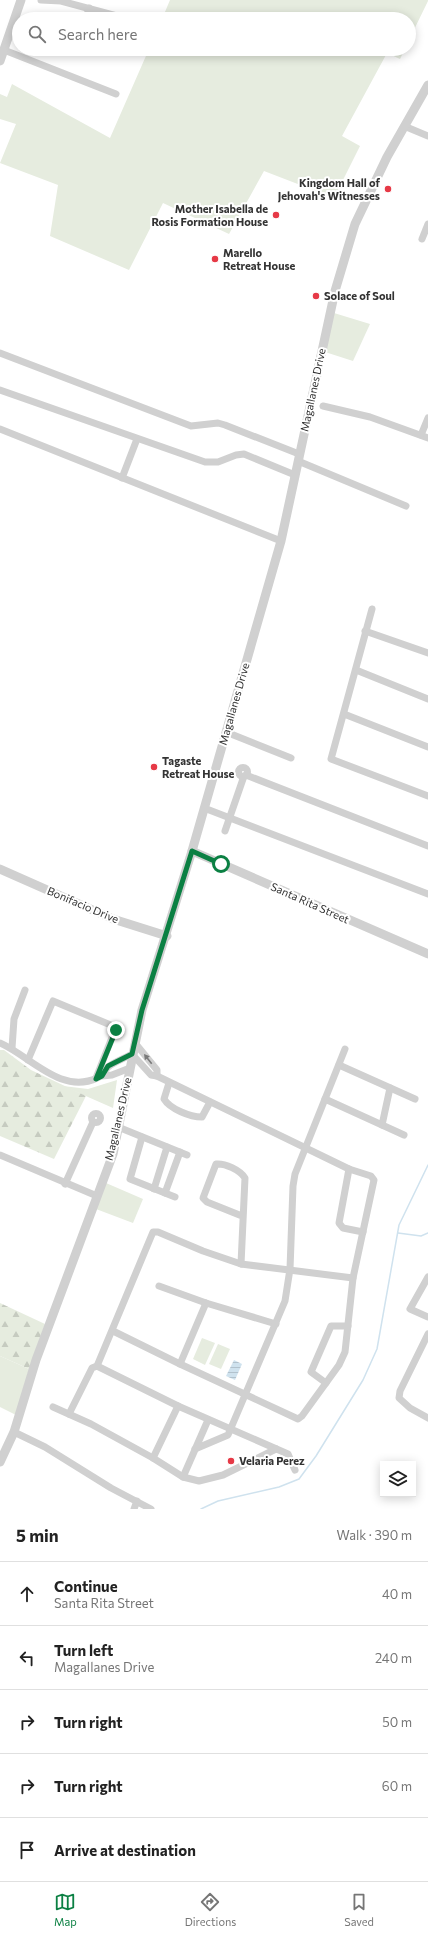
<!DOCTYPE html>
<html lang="en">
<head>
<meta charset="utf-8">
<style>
  :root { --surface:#fff; --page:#f2f2f2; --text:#222; --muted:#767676; --line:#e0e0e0; --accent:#0b8043 }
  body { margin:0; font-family:Commissioner,sans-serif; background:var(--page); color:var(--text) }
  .controls { position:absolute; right:12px; bottom:12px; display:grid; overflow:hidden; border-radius:0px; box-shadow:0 2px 10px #0003 }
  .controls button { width:36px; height:36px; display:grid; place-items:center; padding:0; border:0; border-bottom:1px solid var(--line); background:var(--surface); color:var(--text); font:20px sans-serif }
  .stop { position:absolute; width:12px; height:12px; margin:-9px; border:3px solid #0b8043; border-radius:50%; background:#fff }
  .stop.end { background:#0b8043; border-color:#fff; box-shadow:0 1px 4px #0008 }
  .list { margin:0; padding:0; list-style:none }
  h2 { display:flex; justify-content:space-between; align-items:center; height:52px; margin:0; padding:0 16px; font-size:17px }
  h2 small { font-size:13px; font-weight:400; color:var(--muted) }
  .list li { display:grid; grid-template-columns:26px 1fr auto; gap:12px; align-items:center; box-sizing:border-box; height:64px; padding:0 16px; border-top:1px solid var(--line) }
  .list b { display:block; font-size:15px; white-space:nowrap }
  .list p { margin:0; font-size:13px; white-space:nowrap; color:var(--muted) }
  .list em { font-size:13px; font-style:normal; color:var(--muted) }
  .icon { flex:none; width:22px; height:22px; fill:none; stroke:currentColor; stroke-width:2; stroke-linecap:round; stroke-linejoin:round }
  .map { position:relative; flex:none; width:428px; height:1509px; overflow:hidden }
  .search { position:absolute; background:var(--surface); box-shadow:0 2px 10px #0003; left:12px; right:12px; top:12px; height:44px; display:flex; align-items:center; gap:10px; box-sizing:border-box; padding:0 14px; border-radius:22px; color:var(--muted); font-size:15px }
  .sheet { height:372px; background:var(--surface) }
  nav { display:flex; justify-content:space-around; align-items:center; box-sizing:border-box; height:56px; border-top:1px solid var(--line); background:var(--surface); font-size:11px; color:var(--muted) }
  nav a { display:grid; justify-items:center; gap:2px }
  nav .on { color:var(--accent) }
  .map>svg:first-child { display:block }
  .grass { fill:#e6ecdf }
  .forest { fill:url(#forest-firs) }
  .water { fill:url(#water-rules) }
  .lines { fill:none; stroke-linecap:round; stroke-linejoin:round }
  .stream { stroke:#cfe2ee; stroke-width:1.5 }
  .minor { stroke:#d0d0d0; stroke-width:7 }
  .tertiary { stroke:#d0d0d0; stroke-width:9 }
  .oneway { fill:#7a7a7a }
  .route { stroke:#0b8043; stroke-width:5 }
  .poi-dot { fill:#e63946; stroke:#fff; stroke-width:1.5 }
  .labels { text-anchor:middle; stroke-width:4; stroke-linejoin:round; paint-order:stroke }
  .poi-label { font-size:11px; font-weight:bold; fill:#333; stroke:#fff; text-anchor:start }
  .street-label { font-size:11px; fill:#333; stroke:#fff }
</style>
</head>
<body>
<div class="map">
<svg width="428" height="1509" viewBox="0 0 428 1509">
  <defs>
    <pattern id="forest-firs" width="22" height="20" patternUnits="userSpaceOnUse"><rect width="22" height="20" fill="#e6ecdf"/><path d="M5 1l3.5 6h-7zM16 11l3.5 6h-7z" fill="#c6cbc0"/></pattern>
    <pattern id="water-rules" width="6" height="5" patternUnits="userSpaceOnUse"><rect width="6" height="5" fill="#cfe2ee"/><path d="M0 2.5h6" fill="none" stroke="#b2c2cd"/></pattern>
  </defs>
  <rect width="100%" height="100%" fill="#fff"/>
  <g class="grass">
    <path d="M170 0H428V1L409 40V19H162Z"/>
    <path d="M149 49H405L400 59 387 53 342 136 360 146 334 198 264 171 229 234 163 203 129 270 50 236 58 185 0 163 16 124 0 119V94L7 97 12 84 110 138Z"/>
    <path d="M334 313 370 324 353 361 325 352Z"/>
    <path d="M117 1080 113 1108 63 1086 88 1089Z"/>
    <path d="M106 1183 143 1199 133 1223 96 1209Z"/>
    <path d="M202 1338 215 1343 205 1365 193 1359Z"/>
    <path d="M218 1344 230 1349 221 1369 209 1364Z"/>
    <path d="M0 1356 29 1369 16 1415 0 1407Z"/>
  </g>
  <g class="forest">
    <path d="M0 1050H4L31 1070 86 1096 54 1159 0 1136Z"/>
    <path d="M0 1303 45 1324 29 1369 0 1356Z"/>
  </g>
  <path class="water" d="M234 1360 242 1364 235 1380 226 1376Z"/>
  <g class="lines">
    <g class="stream">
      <path d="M398 1233 421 1236 428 1233"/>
      <path d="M201 1509 218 1501 279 1487 299 1479 316 1456 363 1380 377 1349 399 1225 428 1165"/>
    </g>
    <g class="minor">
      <path d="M41 0 61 1 128 19"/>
      <path d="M86 19 89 8"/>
      <path d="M4 50 116 94"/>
      <path d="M404 126 428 136"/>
      <path d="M422 239 428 224"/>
      <path d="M0 353 191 426 218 423 225 425 299 454"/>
      <path d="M0 390 205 462H218L236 455 244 454 295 475"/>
      <path d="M323 406 370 417 428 438"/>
      <path d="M0 429 281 541"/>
      <path d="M421 435 428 418"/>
      <path d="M298 461 406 506"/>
      <path d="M122 478 137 439"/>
      <path d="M372 609 331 759 428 796"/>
      <path d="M365 631 428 653"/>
      <path d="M356 670 428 699"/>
      <path d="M344 714 428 747"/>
      <path d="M226 732 291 758"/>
      <circle cx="243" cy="772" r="4.5"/>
      <path d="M246 775 428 846"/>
      <path d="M204 808 428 894"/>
      <path d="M225 831 244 776"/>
      <path d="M0 1043C30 1056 61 1095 97 1078 102 1076 104 1071 108 1067 114 1062 125 1058 132 1054L151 1075 157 1076 349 1169 371 1176 374 1180 353 1278 345 1352 339 1365 302 1416 298 1419 180 1364 113 1331"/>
      <path d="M135 1043 157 1070V1076"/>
      <path d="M12 1048 14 1019 25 990"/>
      <path d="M28 1060 53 1001 113 1026 115 1030 96 1078"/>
      <path d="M339 1065 415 1099"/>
      <path d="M102 1076 112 1075 130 1068"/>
      <path d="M169 1083 164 1099C170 1109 190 1117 202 1117L210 1102"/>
      <path d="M325 1099 404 1135"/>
      <circle cx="96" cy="1118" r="4.5"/>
      <path d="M382 1125 390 1088"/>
      <path d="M118 1127 187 1155"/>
      <path d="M142 1137 130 1179 175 1197"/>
      <path d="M0 1155 97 1196"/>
      <path d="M349 1169 339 1223 343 1228 363 1232"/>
      <path d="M65 1184 93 1122"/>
      <path d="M154 1189 167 1147"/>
      <path d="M165 1193 180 1152"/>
      <path d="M241 1264 245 1178C240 1170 225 1163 216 1164L203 1198 207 1202 242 1216"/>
      <path d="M428 1277 410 1309 428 1317"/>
      <path d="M159 1286 206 1303 276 1324"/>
      <path d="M428 1334 400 1391 399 1398 410 1408 428 1418"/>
      <path d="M180 1364 206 1303"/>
      <path d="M97 1366 178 1406 288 1454 295 1470"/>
      <path d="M326 1383 311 1372 331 1326H348"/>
      <path d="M53 1407 91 1424 153 1458 183 1477 199 1481 223 1475 276 1449"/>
      <path d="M69 1414 92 1368 97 1366 153 1232H158L203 1251 241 1264 353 1278"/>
      <path d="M14 1432 45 1447 111 1488 151 1509"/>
      <path d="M195 1449 228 1435 285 1301 290 1269 293 1186 295 1174 345 1049"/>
      <path d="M153 1458 178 1406"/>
      <path d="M183 1477 208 1420"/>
      <path d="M134 1509 137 1501"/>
    </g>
    <g class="tertiary">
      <path d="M0 61 21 0"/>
      <path d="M192 851 428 954"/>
      <path d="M0 869 113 919 167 936"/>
      <path d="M0 1462 14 1432 36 1360 113 1154 142 1010 192 851 281 541 335 291 355 224 387 157 428 85"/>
    </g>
  </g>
  <defs><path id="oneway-solid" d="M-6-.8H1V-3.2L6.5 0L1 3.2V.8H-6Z"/></defs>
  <use class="oneway" href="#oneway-solid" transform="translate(148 1059) rotate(-128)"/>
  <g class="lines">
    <path class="route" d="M116 1030 96 1079 102 1076 108 1066 132 1054 142 1010 192 851 221 864"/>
  </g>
  <g class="poi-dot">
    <circle cx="388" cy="189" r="4"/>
    <circle cx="276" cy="215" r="4"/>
    <circle cx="215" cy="259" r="4"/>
    <circle cx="316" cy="296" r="4"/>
    <circle cx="154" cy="767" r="4"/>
    <circle cx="231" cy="1461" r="4"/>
  </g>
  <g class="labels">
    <g class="poi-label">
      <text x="380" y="187" text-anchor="end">Kingdom Hall of<tspan x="380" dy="13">Jehovah's Witnesses</tspan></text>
      <text x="268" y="213" text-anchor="end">Mother Isabella de<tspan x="268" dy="13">Rosis Formation House</tspan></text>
      <text x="223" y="257">Marello<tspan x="223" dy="13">Retreat House</tspan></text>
      <text x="324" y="300">Solace of Soul</text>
      <text x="162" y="765">Tagaste<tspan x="162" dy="13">Retreat House</tspan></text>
      <text x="239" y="1465">Velaria Perez</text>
    </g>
    <g class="street-label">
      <text transform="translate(313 390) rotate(-78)" y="4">Magallanes Drive</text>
      <text transform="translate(234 704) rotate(-74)" y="4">Magallanes Drive</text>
      <text transform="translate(310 903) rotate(24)" y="4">Santa Rita Street</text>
      <text transform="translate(83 905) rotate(23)" y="4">Bonifacio Drive</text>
      <text transform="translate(118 1119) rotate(-77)" y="4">Magallanes Drive</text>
    </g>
  </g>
</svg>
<div class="controls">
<button><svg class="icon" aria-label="layers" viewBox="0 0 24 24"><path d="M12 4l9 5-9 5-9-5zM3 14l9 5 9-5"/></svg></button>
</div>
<div class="stop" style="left:221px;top:864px"></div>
<div class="stop end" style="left:116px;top:1030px"></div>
<div class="search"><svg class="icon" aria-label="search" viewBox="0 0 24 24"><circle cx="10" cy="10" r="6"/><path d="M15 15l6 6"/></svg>Search here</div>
</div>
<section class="sheet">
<h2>5 min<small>Walk · 390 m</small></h2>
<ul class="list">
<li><svg class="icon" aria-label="ahead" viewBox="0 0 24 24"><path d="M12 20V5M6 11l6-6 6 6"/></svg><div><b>Continue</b><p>Santa Rita Street</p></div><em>40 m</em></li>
<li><svg class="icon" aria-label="left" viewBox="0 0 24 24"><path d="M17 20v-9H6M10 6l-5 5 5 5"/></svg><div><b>Turn left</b><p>Magallanes Drive</p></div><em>240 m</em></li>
<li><svg class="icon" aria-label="right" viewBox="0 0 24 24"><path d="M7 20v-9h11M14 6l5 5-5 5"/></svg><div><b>Turn right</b></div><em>50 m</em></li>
<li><svg class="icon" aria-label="right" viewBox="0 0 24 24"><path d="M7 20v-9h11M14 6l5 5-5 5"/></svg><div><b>Turn right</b></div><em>60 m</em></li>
<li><svg class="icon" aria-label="arrive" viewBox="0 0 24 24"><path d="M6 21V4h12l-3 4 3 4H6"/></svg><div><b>Arrive at destination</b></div></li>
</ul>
</section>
<nav>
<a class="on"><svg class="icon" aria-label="map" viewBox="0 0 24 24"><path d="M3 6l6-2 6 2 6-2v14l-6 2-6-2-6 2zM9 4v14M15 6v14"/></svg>Map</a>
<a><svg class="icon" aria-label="directions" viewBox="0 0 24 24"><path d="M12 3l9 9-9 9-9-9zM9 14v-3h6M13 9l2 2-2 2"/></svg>Directions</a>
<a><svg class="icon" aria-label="saved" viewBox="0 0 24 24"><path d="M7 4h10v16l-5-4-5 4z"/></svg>Saved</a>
</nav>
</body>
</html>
